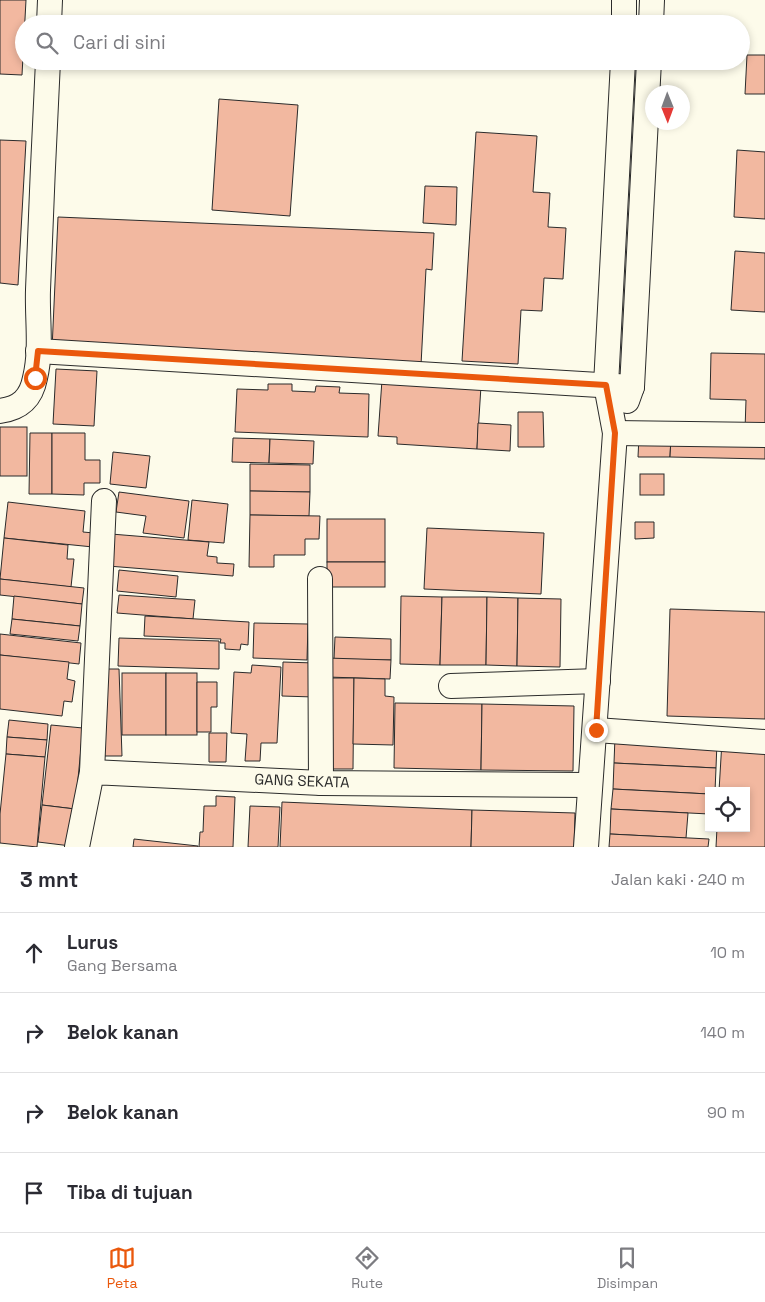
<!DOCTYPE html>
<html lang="id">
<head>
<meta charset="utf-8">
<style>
  :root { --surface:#fff; --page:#f2f2f3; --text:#2b2b33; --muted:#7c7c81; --line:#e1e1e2; --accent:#ea580c }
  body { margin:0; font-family:"Space Grotesk",sans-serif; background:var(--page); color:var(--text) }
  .controls { position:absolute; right:15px; bottom:15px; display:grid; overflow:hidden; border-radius:0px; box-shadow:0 2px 8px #0003 }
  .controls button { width:45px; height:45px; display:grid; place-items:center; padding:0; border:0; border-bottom:1px solid var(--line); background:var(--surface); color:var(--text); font:25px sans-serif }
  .compass { position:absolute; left:645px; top:85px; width:45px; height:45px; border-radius:50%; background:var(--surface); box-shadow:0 2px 8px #0003; rotate:179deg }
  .stop { position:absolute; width:15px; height:15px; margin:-11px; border:4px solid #ea580c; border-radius:50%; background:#fff }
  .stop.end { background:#ea580c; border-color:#fff; box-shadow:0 1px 5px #0008 }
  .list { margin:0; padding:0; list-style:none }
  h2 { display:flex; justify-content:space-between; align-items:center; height:65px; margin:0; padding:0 20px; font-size:21px }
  h2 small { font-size:16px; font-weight:400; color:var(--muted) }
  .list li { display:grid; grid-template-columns:32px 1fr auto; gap:15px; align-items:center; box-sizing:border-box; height:80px; padding:0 20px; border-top:1px solid var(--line) }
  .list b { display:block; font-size:19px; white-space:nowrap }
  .list p { margin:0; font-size:16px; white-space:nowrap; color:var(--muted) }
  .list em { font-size:16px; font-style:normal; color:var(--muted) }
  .icon { flex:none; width:28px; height:28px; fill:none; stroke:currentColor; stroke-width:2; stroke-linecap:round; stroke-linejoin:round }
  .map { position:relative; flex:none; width:765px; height:847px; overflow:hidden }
  .search { position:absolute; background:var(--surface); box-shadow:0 2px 8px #0003; left:15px; right:15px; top:15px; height:55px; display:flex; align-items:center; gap:12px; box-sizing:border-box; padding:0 18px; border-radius:28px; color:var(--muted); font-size:19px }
  .sheet { height:385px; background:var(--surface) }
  nav { display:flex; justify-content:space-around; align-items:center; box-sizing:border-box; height:70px; border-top:1px solid var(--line); background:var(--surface); font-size:14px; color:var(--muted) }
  nav a { display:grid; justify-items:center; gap:2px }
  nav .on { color:var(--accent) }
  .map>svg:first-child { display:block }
  .building { fill:#f2b8a0; stroke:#2b2b2b }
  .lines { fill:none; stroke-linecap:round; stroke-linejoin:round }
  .street-casing { stroke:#2b2b2b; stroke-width:26 }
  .street { stroke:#fdfbea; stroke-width:24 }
  .route { stroke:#ea580c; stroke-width:6 }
  .labels { text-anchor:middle; stroke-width:4; stroke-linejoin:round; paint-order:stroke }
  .street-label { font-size:15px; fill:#2b2b2b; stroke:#fdfbea }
</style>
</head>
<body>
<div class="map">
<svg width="765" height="847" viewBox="0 0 765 847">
  <rect width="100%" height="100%" fill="#fdfbea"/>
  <g class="building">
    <path d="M0 0H26L22 75 0 74Z"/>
    <path d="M747 55H765V94H745Z"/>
    <path d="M219 99 298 105 290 216 212 210Z"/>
    <path d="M476 132 537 136 533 192 550 193 548 227 566 228 563 279 544 278 542 311 521 310 518 364 462 361Z"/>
    <path d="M0 140 26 141 18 285 0 283Z"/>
    <path d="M737 150 765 152V219L734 217Z"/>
    <path d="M425 186 457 187 456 225 423 223Z"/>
    <path d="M58 217 434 233 432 270 426 269 421 365 52 349Z"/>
    <path d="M735 251 765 253V312L731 310Z"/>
    <path d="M711 353 765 354V431L745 430 746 400 710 399Z"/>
    <path d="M56 369 97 371 94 426 53 424Z"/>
    <path d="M382 380 481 386 477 449 397 444V437L378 436Z"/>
    <path d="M268 384H292V391L315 392 316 386 340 387 339 393 369 394 368 437 235 432 237 389 268 390Z"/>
    <path d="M518 412H543L544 447H518Z"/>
    <path d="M478 423 511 425 510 451 477 449Z"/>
    <rect x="0" y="427" width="27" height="49"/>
    <path d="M30 433H52V494H29Z"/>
    <path d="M52 433H85V460H100V483H84V495L52 494Z"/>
    <path d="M639 436 671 437 670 457H638Z"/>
    <path d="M671 437 765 438V459L670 457Z"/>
    <path d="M233 438 270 439 269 463 232 462Z"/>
    <path d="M270 439 314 441 313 464 269 463Z"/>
    <path d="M113 452 150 456 146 488 110 484Z"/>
    <path d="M250 464 310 465V492L250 491Z"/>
    <rect x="640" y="474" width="24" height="21"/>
    <path d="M250 491 310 492 309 516 250 515Z"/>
    <path d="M119 492 189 501 184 538 143 533 146 516 116 512Z"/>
    <path d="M192 500 228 504 224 543 188 540Z"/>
    <path d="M8 502 85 511 83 532 94 533 93 547 4 538Z"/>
    <path d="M250 515 320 516 319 539H305V555H274V567H249Z"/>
    <rect x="327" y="519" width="58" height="43"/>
    <path d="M635 522H654V538L635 539Z"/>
    <path d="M427 528 544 533 541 594 424 589Z"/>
    <path d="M111 534 209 542 207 556 217 557V563L234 564 233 576 108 566Z"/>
    <path d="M4 538 68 545 67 559H74L71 587 0 579Z"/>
    <rect x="327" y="562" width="58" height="25"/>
    <path d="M119 570 178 576 176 597 117 591Z"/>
    <path d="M0 579 84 588 82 604 0 595Z"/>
    <path d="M119 595 195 600 193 619 117 613Z"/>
    <path d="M14 596 82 604 80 626 12 619Z"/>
    <path d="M401 596 442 597 440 665 400 664Z"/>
    <path d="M442 597H487L486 665H440Z"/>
    <path d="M487 597 518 598 517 666 486 665Z"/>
    <path d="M518 598 561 599 560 667 517 666Z"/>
    <path d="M670 609 765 612V719L667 716Z"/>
    <path d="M145 616 249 622 248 645 241 644 240 650 225 649V643H220L221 639 144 636Z"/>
    <path d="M12 619 80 626 78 641 10 634Z"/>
    <path d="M254 623 308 624 307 660 253 658Z"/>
    <path d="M0 634 81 643 79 664 0 655Z"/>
    <path d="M335 637 391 639V660L334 659Z"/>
    <path d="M119 638 219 641V669L118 666Z"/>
    <path d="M0 655 69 662 67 679 75 681 72 702 64 701 62 716 0 709Z"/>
    <path d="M327 658 391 660 390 679 327 677Z"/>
    <path d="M283 662 315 663 314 697 282 696Z"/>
    <path d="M252 665 281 667 277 743H261L260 761H245L247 734 231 733 234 672 251 673Z"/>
    <path d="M99 669H119L122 756H103Z"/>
    <rect x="122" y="673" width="44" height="62"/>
    <rect x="166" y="673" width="31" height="62"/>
    <path d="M326 678H354L353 769H325Z"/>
    <path d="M354 678 385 679V696L394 697 393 745 353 744Z"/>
    <path d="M197 682H217V707H211V732H197Z"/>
    <path d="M395 703 482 704 481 770 394 768Z"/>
    <path d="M482 704 574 706 573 771 481 770Z"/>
    <path d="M9 720 48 724 47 740 7 737Z"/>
    <path d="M51 725 83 728 75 809 42 805Z"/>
    <path d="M209 733H227L226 762H209Z"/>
    <path d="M7 737 47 740 45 757 6 754Z"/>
    <path d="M615 737 717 742 716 768 614 763Z"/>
    <path d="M722 741 765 744V847H716L717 828H746V791H719Z"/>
    <path d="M6 754 45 757 37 847 0 843V814Z"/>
    <path d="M614 763 716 768 715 791H709V794L613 789Z"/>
    <path d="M613 789 709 794V814L611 809Z"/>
    <path d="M216 796 235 797 233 847H199L200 832H203L204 806H216Z"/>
    <path d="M282 802 472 810 471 847H280Z"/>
    <path d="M42 805 75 809 71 846 38 842Z"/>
    <path d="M250 806 280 807 278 847H248Z"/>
    <path d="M611 809 688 813 686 838 610 834Z"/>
    <path d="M472 810 575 813 574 847H471Z"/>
    <path d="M610 834 709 839 708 847H609Z"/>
    <path d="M134 839 198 846V847H133Z"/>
  </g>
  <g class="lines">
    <defs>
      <g id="street">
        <path d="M49 24 50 0"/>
        <path d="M624 24V0"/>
        <path d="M651 24 652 0"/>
        <path d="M38 351 632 387"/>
        <path d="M627 401 632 387 649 61"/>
        <path d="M0 411C20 408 31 399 35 378 42 349 37 319 38 290 41 214 44 137 48 61"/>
        <path d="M615 433 765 435"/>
        <path d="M320 579 321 783"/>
        <path d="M451 686 598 681"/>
        <path d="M596 730 765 742"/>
        <path d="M92 772 104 501"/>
        <path d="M77 847 92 772 321 783 589 785"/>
        <path d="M586 847 615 433 606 385 623 61"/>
      </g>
    </defs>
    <use href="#street" class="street-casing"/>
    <use href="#street" class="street"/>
  </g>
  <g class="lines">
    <path class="route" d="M35 378 38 351 606 385 615 433 596 730"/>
  </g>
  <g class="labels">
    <g class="street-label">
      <text transform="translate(302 781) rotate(2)" y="5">GANG SEKATA</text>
    </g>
  </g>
</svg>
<div class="controls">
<button><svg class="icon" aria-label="locate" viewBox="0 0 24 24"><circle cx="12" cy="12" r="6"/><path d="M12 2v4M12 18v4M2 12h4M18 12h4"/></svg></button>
</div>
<svg class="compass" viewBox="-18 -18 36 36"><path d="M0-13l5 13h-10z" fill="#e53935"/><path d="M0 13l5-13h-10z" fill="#7c7c81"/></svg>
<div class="stop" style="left:35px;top:378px"></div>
<div class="stop end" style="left:596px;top:730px"></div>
<div class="search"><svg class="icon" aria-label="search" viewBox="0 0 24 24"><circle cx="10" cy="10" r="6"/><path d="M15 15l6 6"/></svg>Cari di sini</div>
</div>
<section class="sheet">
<h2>3 mnt<small>Jalan kaki · 240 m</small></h2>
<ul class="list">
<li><svg class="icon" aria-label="ahead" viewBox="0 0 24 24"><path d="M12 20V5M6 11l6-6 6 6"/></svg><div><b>Lurus</b><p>Gang Bersama</p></div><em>10 m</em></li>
<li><svg class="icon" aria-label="right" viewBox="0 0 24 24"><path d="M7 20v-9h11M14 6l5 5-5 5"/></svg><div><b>Belok kanan</b></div><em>140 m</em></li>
<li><svg class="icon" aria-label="right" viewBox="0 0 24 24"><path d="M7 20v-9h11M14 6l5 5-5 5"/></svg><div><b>Belok kanan</b></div><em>90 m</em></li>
<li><svg class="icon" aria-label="arrive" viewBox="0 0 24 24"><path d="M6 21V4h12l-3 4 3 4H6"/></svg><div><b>Tiba di tujuan</b></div></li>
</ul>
</section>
<nav>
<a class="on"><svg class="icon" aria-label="map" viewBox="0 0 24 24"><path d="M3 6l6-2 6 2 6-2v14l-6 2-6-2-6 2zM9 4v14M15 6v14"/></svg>Peta</a>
<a><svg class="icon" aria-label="directions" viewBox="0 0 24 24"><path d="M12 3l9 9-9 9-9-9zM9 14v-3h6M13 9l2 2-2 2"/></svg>Rute</a>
<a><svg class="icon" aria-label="saved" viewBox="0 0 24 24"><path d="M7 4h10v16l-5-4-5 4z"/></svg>Disimpan</a>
</nav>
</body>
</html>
